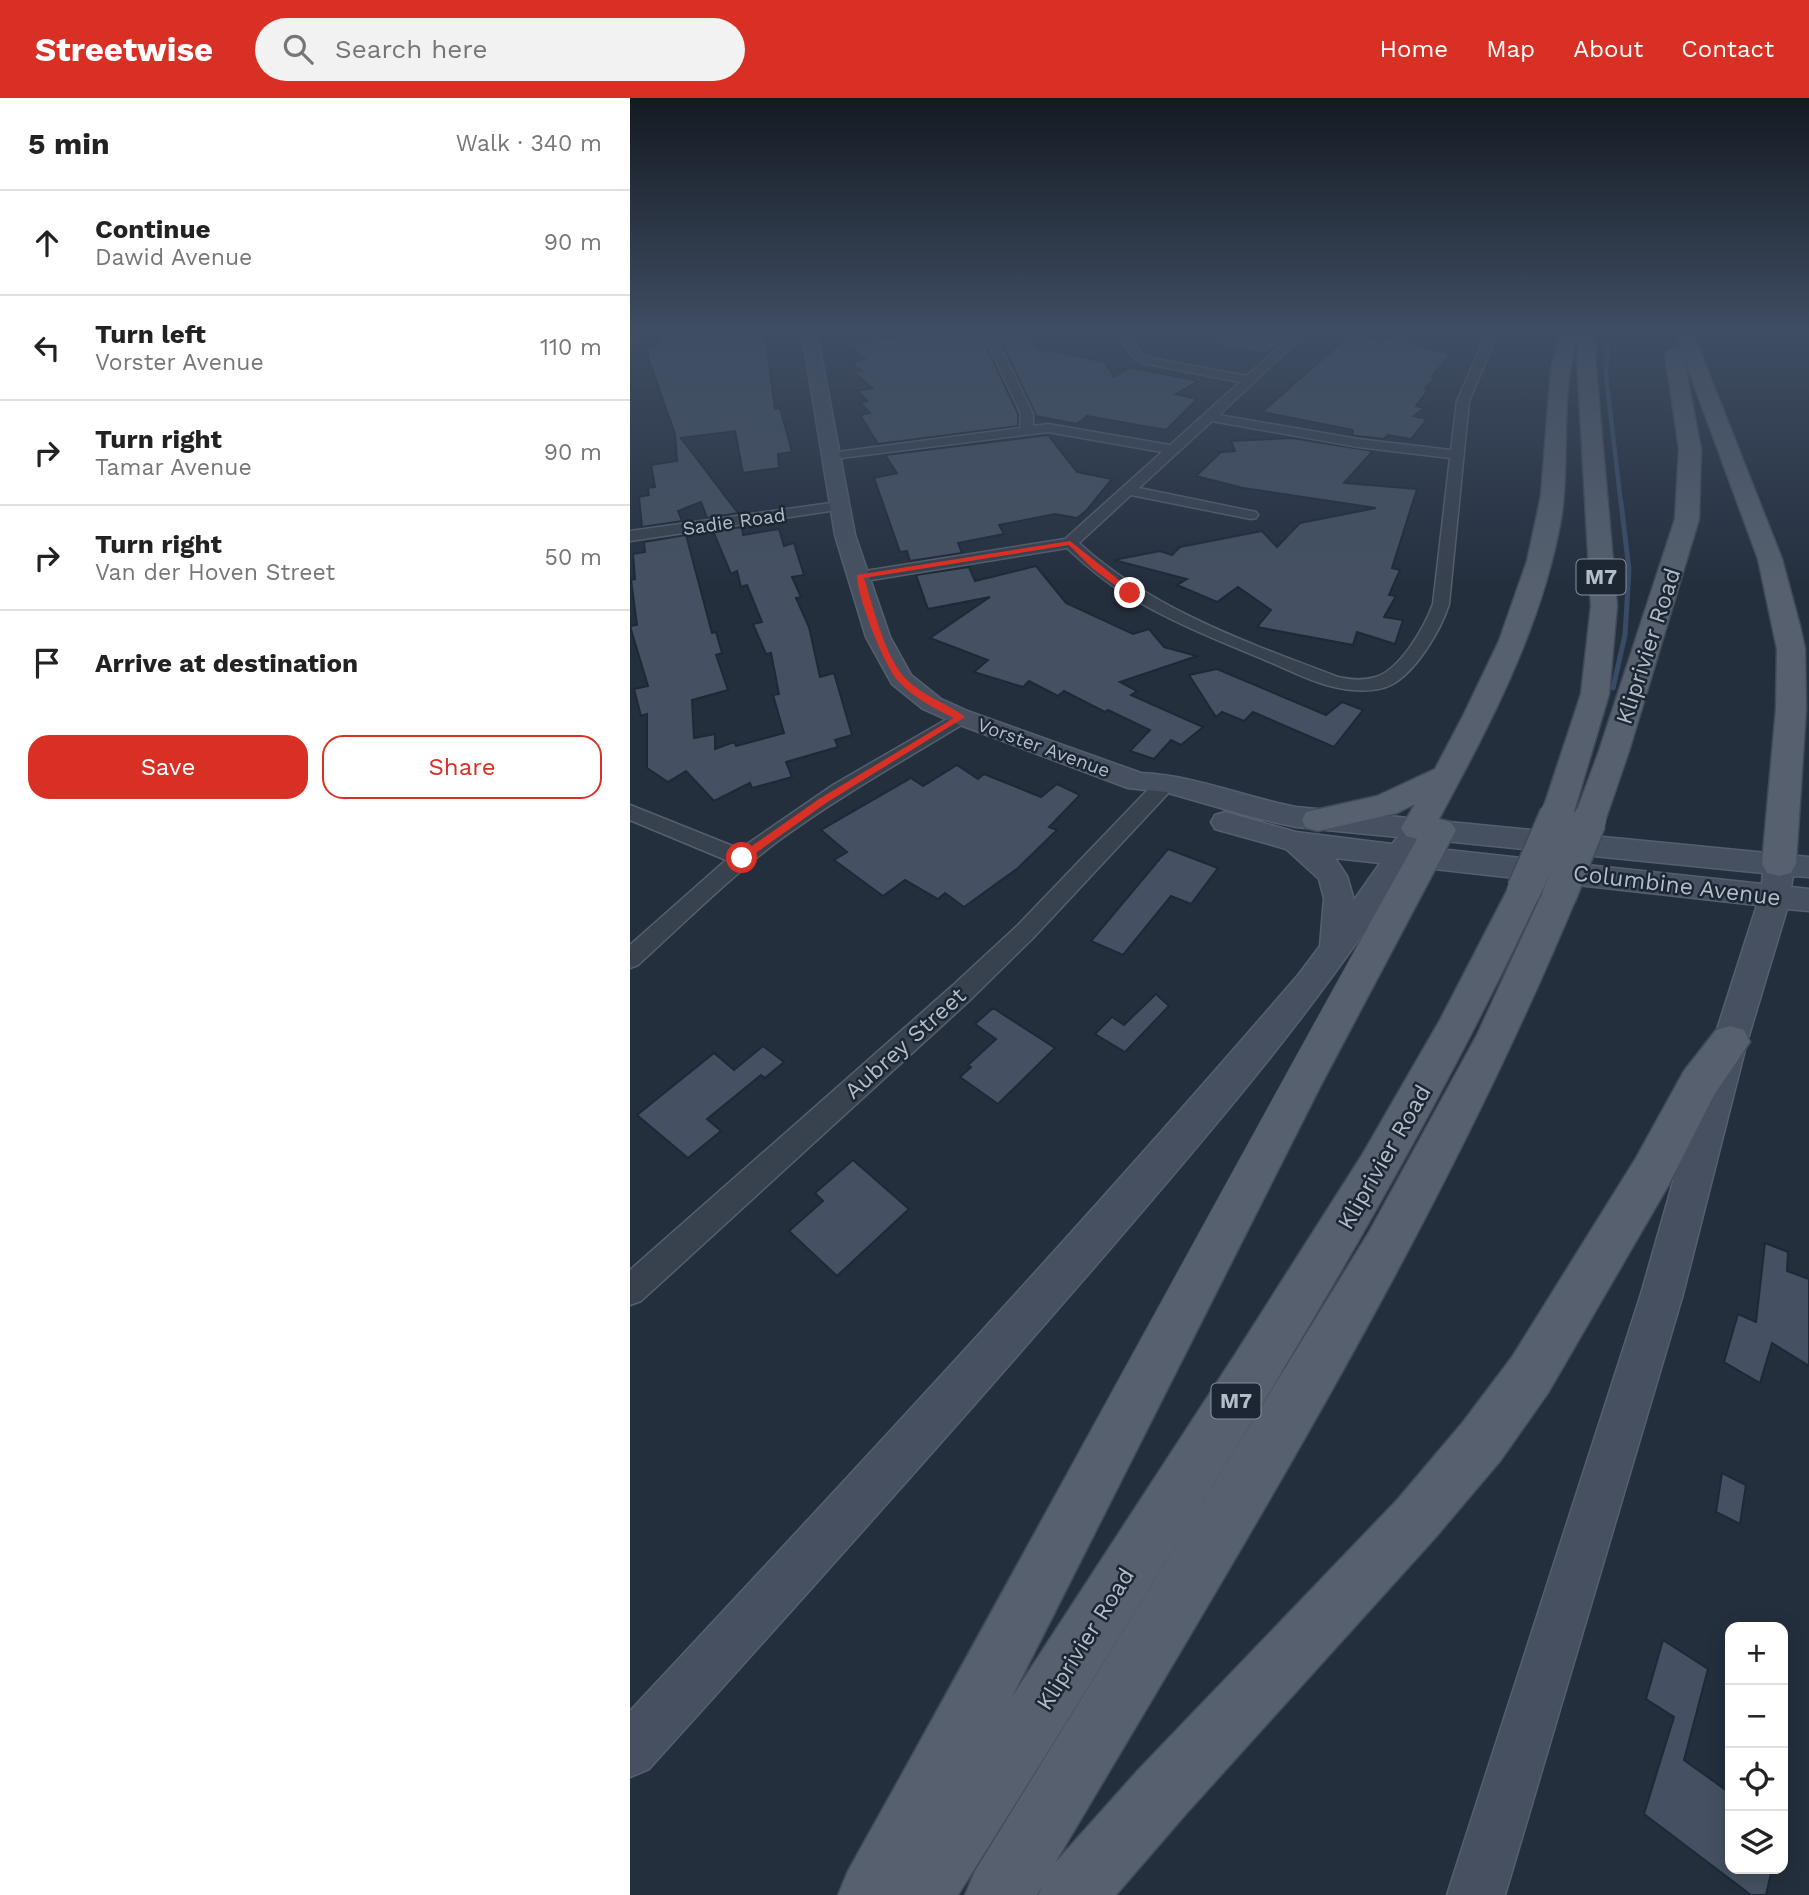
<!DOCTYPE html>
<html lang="en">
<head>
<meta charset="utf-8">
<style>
  :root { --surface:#fff; --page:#f2f2f2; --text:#222; --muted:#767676; --line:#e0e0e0; --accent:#d93025 }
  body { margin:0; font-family:"Work Sans",sans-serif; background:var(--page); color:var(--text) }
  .controls { position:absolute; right:21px; bottom:21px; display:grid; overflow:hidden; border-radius:14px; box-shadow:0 4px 18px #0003 }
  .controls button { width:63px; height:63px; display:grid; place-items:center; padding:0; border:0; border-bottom:2px solid var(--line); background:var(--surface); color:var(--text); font:35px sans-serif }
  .stop { position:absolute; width:21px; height:21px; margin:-16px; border:5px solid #d93025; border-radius:50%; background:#fff }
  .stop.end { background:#d93025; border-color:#fff; box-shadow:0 2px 7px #0008 }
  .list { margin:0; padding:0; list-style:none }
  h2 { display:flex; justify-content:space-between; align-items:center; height:91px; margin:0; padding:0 28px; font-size:30px }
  h2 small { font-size:23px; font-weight:400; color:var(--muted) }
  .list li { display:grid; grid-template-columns:46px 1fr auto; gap:21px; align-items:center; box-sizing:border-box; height:105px; padding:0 28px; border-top:2px solid var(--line) }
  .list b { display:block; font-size:26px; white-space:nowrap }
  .list p { margin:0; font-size:23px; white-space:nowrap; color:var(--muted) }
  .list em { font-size:23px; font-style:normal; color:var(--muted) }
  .actions { display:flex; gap:14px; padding:21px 28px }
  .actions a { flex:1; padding:16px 0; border:2px solid var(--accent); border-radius:21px; text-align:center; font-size:24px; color:var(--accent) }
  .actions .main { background:var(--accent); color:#fff }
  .icon { flex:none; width:38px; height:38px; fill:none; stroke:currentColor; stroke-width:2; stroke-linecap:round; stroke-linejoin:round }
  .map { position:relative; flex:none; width:1179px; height:1797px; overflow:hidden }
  header { display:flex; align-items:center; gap:42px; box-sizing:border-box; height:98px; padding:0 35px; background:var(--accent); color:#fff }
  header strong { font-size:33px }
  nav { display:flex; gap:38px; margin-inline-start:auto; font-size:24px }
  .search { width:490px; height:63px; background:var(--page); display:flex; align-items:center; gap:18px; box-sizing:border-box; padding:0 24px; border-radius:38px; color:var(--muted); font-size:26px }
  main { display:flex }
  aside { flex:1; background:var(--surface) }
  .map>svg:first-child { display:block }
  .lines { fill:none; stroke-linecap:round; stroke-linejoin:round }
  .stream-far1 { stroke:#394c67; stroke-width:4.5 }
  .stream { stroke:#394c67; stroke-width:5 }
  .building { fill:#455162; stroke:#1f2835; stroke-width:2 }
  .street-casing { stroke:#565f6c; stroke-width:3 }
  .secondary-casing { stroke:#565f6c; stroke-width:3 }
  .primary-casing { stroke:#414a57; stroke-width:3 }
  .street { fill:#38414e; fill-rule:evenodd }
  .secondary { fill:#465061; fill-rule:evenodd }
  .primary { fill:#56606e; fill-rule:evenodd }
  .primary-bridge-casing { stroke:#414a57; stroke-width:37; stroke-linecap:butt }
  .primary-bridge { stroke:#56606e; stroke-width:34 }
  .route { fill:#d93025 }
  .labels { text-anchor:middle; stroke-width:5; stroke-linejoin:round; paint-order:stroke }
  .far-street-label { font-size:19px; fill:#b4bcc9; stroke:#1d2633 }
  .shield { fill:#1d2633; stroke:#878f9c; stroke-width:2 }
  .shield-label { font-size:21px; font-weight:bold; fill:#b4bcc9 }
  .street-label { font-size:23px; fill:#b4bcc9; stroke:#1d2633 }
</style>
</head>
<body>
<header>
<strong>Streetwise</strong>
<div class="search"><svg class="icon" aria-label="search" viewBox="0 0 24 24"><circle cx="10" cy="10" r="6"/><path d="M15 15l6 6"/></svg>Search here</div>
<nav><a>Home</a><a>Map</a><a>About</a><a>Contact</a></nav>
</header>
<main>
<aside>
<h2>5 min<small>Walk · 340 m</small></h2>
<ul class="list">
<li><svg class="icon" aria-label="ahead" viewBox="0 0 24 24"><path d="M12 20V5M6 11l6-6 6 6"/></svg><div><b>Continue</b><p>Dawid Avenue</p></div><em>90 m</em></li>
<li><svg class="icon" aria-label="left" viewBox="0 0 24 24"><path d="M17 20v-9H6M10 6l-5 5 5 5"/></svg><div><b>Turn left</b><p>Vorster Avenue</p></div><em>110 m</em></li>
<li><svg class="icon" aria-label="right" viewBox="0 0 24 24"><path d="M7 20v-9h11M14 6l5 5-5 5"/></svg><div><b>Turn right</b><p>Tamar Avenue</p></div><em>90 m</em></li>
<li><svg class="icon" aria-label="right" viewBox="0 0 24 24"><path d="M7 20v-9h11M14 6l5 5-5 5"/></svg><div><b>Turn right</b><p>Van der Hoven Street</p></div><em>50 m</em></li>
<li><svg class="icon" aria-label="arrive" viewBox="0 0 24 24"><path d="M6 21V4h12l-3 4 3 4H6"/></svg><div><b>Arrive at destination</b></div></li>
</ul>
<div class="actions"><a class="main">Save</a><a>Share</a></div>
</aside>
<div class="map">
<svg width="1179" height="1797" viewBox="0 0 1179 1797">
  <rect width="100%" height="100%" fill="#242f3e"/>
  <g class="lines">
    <path class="stream-far1" d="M978 235 976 277 991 406"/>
    <path class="stream" d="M983 590 995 537 999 472 991 404"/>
  </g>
  <g class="building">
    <path d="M31 235H132L138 256 145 311 150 310 162 354 148 356 149 370 113 375 105 333 51 340 108 415 77 420 71 404 48 413 52 423 12 429 9 399 19 397 18 390 25 389 21 367 47 363 45 336 19 263 18 250 27 249V240L31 239Z"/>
    <path d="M288 235H350L388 316V328L248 346 230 317 240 315 230 305 237 303 228 293 242 290 224 274 232 273 221 265 235 261 219 247Z"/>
    <path d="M394 235 411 254 417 252 475 264 484 279 499 269 568 283 546 296 567 301 536 332 457 318 447 326 406 318 368 236Z"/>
    <path d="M585 235H660L637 256 584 246Z"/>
    <path d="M722 235 753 244 758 240 791 245 788 248 821 256 802 278H806L795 291H799L786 308 794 310 784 318 797 321 781 341 758 337 754 341 718 337 723 336V332L632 314Z"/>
    <path d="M418 337 447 374 482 381 456 413 447 420 425 416 369 427 374 436 328 445 332 455 280 463 277 453 270 454 244 380 267 375 255 357Z"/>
    <path d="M662 340 743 353 714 385 787 391 762 470 770 472 759 497 766 498 754 519 773 522 765 546 727 534 723 547 627 529 641 512 608 489 587 504 547 487 557 481 484 462 530 453 542 457 550 449 632 433 647 449 670 425 746 410 613 390 566 378 591 354 605 353 601 343Z"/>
    <path d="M112 429 113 437 149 431 154 448 164 445 174 477 162 479 171 499 166 500 179 529 190 579 204 575 222 637 205 642 208 649 156 664 162 679 122 690 120 685 84 703 56 673 38 684 17 670V616L11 618 4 591 18 588 0 528 7 527 1 482 5 481 3 456 15 454 14 444 56 437 82 535 86 534 92 555 86 557 98 592 62 602 64 640 85 636V651L104 644 106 648 154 635 143 597 149 596 141 555 136 556 123 526 132 524 117 487 111 489 107 473 101 476 83 433Z"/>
    <path d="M406 468 436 505 503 536 519 531 534 549 567 558 490 584 507 593 501 597 573 629 551 647 541 642 524 661 500 653 520 632 478 612 475 614 434 593 428 598 399 583 393 589 344 574 358 562 300 540 360 499 298 511 286 477 339 469 345 483Z"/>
    <path d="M587 571 696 617 712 604 733 612 704 649 623 614 614 623 592 614 586 619 559 577Z"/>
    <path d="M327 667 348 681 354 676 411 699 427 686 450 697 419 729 427 732 388 770 334 809 315 795 308 801 275 782 253 798 204 762 217 754 191 732 281 680 293 688Z"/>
    <path d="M538 751 588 770 561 806 541 798 493 857 461 843Z"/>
    <path d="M526 896 539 908 495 954 465 936 482 919 494 927Z"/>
    <path d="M363 910 425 950 368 1006 330 979 341 969 338 967 366 941 345 926Z"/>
    <path d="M133 948 154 964 135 980 131 977 77 1021 91 1033 58 1060 7 1017 84 955 104 972Z"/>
    <path d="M223 1062 279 1111 207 1178 159 1133 193 1103 185 1095Z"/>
    <path d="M1135 1145 1158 1154 1157 1173 1179 1181V1268L1142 1245 1130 1285 1094 1264 1108 1216 1126 1224Z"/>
    <path d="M1092 1375 1116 1387 1110 1426 1086 1414Z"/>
    <path d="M1033 1542 1078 1571 1054 1662 1100 1695V1771H1142L1136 1797H1121L1014 1716 1044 1619 1016 1601Z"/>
  </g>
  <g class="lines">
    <defs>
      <g id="street">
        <path d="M0 235H6V242L0 245Z"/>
        <path d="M353 235H364L403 316V328L418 326 540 347 610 284 512 265 505 261 485 235H496L513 257 519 260 617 278 664 235H676L589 317 728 341 821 352 827 303 857 235H868L839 303 819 506C811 532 786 574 761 587 745 595 721 593 704 589 680 584 657 571 635 562 587 542 539 523 495 496 474 483 455 467 437 450L229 484 223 482 221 479 223 476 229 474 435 441 532 354 418 334 195 362V356L200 355 390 330 391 316ZM582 323 728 349 820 360 803 506C795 528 771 571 746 579 733 583 721 582 708 579 618 545 521 511 449 445L501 397 621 421 626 420 628 417 626 414 509 390Z"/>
        <path d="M208 404 215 408 213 411 0 443V433Z"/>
        <path d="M331 613 338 615 340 619 338 623C274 662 208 699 148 743 98 781 54 825 8 867L0 870V847L96 762 0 722V707L110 751 203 687Z"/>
        <path d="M536 678 543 680 546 685 543 690 404 839 339 903 11 1203 0 1207V1172L321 889 388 827 529 680Z"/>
      </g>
      <path id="secondary" d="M172 235H187L225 437 260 539 281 577 311 601 340 614 511 675C563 677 615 699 666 709L1179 759V779L1163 778 1161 789 1179 791V813L1157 811 1117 944 1053 1196 875 1797H817L1011 1196 1083 944 1127 807 778 768C688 910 577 1038 468 1165 320 1336 170 1504 19 1671L0 1679V1613C227 1370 453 1127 669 876L690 848 694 800 689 781 656 751 585 731 581 724 585 717 595 714 666 734 762 746 768 739 666 729 622 719 535 694 498 690 322 624 293 611 262 586 236 539 205 437ZM795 741 1133 775 1132 786 790 749ZM705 760 750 765 724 802 717 778Z"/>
      <g id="primary">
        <path d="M931 235H949C928 294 941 360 931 421 912 529 860 626 809 721L821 724 826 732 691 987 382 1599 606 1255 732 1057 810 922 882 783 894 779 906 783 912 792C811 1008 691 1212 566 1415 487 1543 408 1670 328 1797H208L218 1773C410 1430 595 1083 787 741L776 738 771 730 785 706 767 715 688 733 676 730 672 722 676 714 747 698 805 671 833 618 869 543 897 463 911 398 921 270Z"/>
        <path d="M950 235H968L965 260 987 508 979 596 943 717 939 725 927 728 915 725 911 717 951 596 961 508 947 260Z"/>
        <path d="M1045 235H1063L1152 461 1170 528 1175 551 1176 611 1166 766 1161 775 1149 778 1137 775 1132 766 1146 611 1147 551 1128 461 1053 257 1071 351 1069 421 999 653 975 723 971 731 959 734 947 731 943 723 969 653 1045 421 1049 351 1035 255 1044 250 1052 254Z"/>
        <path d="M929 785 941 789 947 798C806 1137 611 1450 425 1765L509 1671 767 1402 833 1324 882 1259 1006 1060 1054 973 1086 932 1100 928 1114 932 1120 944 1084 997 1038 1088 918 1295 871 1362 805 1440 555 1717 486 1797H408L413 1787 407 1797H335L345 1773 739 1134 847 937 911 798 917 789Z"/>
      </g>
    </defs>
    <use href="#street" class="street-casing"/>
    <use href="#secondary" class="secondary-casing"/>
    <use href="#primary" class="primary-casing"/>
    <use href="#street" class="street"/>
    <use href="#secondary" class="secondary"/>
    <use href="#primary" class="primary"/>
    <defs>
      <g id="primary-bridge">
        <path d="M894 792 927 717"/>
        <path d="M929 798 959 723"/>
      </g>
    </defs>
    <use href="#primary-bridge" class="primary-bridge-casing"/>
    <use href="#primary-bridge" class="primary-bridge"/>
  </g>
  <linearGradient id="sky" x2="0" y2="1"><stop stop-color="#141a22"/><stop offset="0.48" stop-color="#3f4d63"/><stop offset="1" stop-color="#3f4d63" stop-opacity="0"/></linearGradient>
  <rect width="1179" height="487" fill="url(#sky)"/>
  <path class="route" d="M440 443 503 493V497H498L462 470 439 447 234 480C243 508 255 560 276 581 294 599 317 605 335 619L196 705 116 762H109V757L189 701 324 620C304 610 284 600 269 584 254 568 227 498 227 477Z"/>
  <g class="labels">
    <g class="far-street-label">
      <text transform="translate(104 423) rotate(-8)" y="7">Sadie Road</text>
      <text transform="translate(414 649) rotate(20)" y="7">Vorster Avenue</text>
    </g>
    <g class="shield">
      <rect x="946.5" y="461.5" width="49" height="35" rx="5"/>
      <rect x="581.5" y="1285.5" width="49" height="35" rx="5"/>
    </g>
    <g class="shield-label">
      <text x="971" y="486">M7</text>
      <text x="606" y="1310">M7</text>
    </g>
    <g class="street-label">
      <text transform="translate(1018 548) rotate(-72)" y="8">Kliprivier Road</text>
      <text transform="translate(1047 787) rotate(7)" y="8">Columbine Avenue</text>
      <text transform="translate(275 945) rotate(-42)" y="8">Aubrey Street</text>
      <text transform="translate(754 1059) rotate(-60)" y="8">Kliprivier Road</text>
      <text transform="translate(455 1541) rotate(-58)" y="8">Kliprivier Road</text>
    </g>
  </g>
</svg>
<div class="controls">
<button>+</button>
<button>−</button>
<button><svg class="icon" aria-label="locate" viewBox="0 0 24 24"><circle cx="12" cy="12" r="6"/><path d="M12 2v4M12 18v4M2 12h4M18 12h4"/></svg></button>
<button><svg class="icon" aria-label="layers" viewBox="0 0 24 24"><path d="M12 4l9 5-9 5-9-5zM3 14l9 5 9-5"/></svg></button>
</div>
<div class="stop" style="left:112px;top:760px"></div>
<div class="stop end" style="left:500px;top:495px"></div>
</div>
</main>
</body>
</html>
